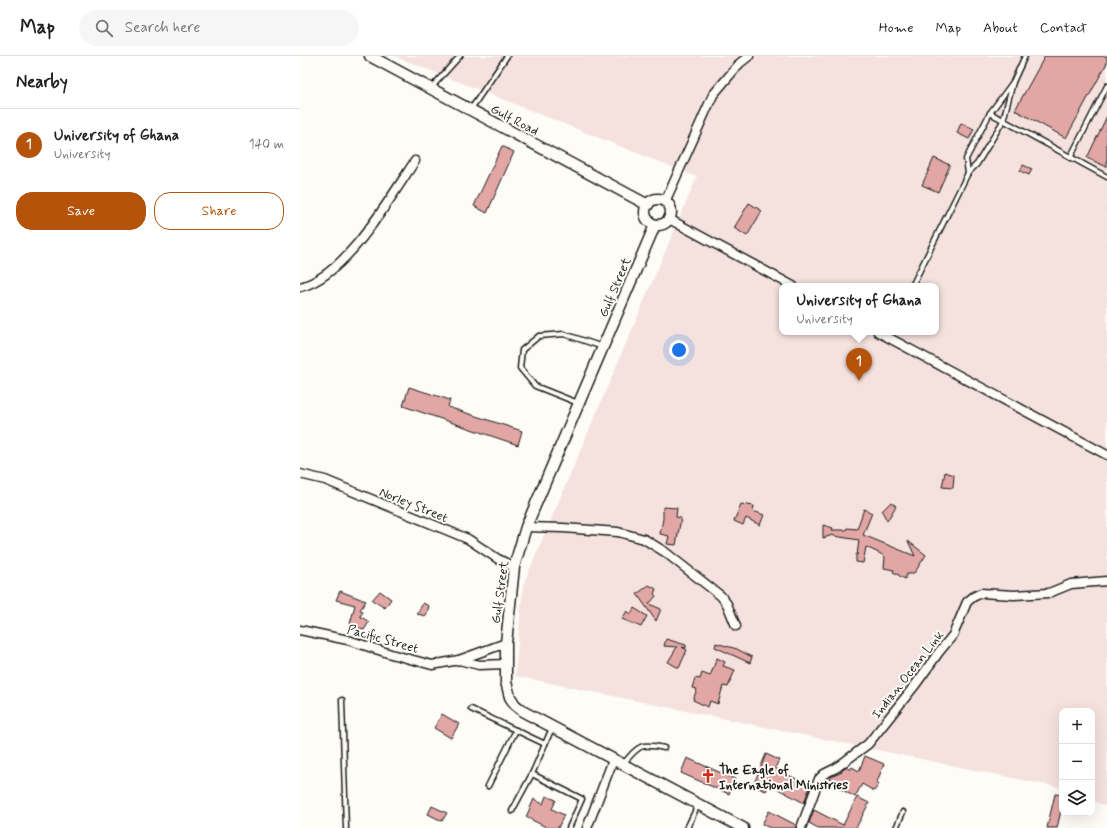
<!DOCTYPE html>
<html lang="en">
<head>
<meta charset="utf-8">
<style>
  :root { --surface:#fff; --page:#f6f6f6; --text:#222; --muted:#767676; --line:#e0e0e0; --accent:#b45309 }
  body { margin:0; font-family:Mynerve,sans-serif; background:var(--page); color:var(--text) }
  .controls { position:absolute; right:12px; bottom:12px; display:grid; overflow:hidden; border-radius:8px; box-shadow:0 4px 16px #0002 }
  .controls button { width:36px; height:36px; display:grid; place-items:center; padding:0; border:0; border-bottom:1px solid var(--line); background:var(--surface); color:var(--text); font:20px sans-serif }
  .you { position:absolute; left:379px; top:294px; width:14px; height:14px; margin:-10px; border:3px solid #fff; border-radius:50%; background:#1a73e8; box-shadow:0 0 0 6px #1a73e833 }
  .badge { display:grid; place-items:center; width:26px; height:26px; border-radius:50%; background:var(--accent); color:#fff; font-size:13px; font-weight:700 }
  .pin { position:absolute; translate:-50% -33px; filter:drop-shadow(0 1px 2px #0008) }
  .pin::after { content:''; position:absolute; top:21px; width:14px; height:12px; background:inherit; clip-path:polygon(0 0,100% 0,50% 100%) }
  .popup { position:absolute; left:479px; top:227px; width:160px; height:52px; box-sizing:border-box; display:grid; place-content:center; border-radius:8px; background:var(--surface); filter:drop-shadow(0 1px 3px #0005); font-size:13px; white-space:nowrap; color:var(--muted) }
  .popup b { font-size:15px; color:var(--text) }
  .popup::after { content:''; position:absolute; left:50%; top:100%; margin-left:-8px; border:8px solid transparent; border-top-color:var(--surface) }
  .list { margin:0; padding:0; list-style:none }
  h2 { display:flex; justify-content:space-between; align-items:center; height:52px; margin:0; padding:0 16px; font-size:17px }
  h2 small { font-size:13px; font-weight:400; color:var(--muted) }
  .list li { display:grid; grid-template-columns:26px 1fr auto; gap:12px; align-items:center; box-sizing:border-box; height:72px; padding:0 16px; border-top:1px solid var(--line) }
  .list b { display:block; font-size:15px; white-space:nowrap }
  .list p { margin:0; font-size:13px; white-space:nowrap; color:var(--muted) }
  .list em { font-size:13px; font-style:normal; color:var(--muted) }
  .actions { display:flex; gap:8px; padding:12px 16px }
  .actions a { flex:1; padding:9px 0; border:1px solid var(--accent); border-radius:16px; text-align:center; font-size:14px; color:var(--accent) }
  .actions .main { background:var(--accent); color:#fff }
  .icon { flex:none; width:22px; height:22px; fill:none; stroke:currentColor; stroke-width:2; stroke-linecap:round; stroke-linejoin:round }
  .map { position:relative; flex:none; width:807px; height:772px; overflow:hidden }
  header { display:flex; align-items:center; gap:24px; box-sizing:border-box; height:56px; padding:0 20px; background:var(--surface); border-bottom:1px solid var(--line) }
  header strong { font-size:19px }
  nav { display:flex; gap:22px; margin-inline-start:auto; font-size:14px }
  .search { width:280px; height:36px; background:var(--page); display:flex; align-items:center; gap:10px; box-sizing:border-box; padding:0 14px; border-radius:22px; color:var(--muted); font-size:15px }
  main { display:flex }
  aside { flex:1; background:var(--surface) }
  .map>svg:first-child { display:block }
  .built { fill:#f5e2de; fill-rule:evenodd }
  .building { fill:#e2a7a5; stroke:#1c1c1c }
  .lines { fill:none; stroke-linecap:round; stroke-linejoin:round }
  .service-casing { stroke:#1c1c1c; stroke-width:7 }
  .minor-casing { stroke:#1c1c1c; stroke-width:11 }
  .tertiary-casing { stroke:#1c1c1c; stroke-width:13 }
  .service { stroke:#fdfcf7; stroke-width:4 }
  .minor { stroke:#fdfcf7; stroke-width:8 }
  .tertiary { stroke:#fdfcf7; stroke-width:10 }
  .labels { text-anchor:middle; stroke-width:4; stroke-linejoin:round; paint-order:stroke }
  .street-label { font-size:13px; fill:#1c1c1c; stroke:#fdfcf7 }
  .poi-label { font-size:13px; font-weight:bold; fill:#1c1c1c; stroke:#fdfcf7; text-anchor:start }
</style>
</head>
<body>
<header>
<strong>Map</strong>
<div class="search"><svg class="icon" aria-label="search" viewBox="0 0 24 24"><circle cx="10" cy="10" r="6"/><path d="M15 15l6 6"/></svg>Search here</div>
<nav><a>Home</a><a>Map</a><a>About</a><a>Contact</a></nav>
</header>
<main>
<aside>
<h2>Nearby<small></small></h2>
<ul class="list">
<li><span class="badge">1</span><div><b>University of Ghana</b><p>University</p></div><em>140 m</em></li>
</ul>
<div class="actions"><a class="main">Save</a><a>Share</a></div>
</aside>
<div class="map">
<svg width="807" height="772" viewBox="0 0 807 772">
  <rect width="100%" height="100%" fill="#fdfcf7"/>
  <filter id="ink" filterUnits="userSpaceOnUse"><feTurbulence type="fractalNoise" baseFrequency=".025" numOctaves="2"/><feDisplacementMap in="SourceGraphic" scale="8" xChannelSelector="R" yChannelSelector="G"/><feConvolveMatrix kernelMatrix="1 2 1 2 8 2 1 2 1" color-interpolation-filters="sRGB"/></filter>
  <g filter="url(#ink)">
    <path class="built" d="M94 0H807V751L792 744V655H762V732L215 620 223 529 397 121ZM482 230H636V276H482Z"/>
    <g class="building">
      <path d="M745 0H807V7L766 82 715 54Z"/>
      <path d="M807 60V111L787 102Z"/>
      <path d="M661 67 674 73 669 83 657 77Z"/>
      <path d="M202 90 214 96 187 157 174 150Z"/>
      <path d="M634 102 650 109 638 136 622 129Z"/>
      <path d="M723 109 732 113 729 119 720 115Z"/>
      <path d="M449 147 462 155 447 180 434 172Z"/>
      <path d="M109 331 150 344 148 351 222 375 218 389 103 350Z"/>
      <path d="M645 416 654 419 653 432 642 431Z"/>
      <path d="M591 446 596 450 587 465 582 455Z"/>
      <path d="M441 448 454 450 453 455 464 459 460 469 446 462 443 469 434 465Z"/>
      <path d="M363 451 377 452 376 461 381 462 376 489 367 488 369 480 360 478 363 463Z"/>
      <path d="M564 453 572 457 563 479 615 500 608 485 626 499 615 516 611 518H607L605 523 598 519V518L593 516 594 514 584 512 585 501 581 498 566 491 563 507 556 506V498L557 499 559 484 534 480 533 479 523 482V469L533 472 532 474H546L547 472 557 473Z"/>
      <path d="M349 529 356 533 354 538 356 540 349 548 361 553 356 565 337 538Z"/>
      <path d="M40 535 66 545 60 554 63 556 60 560 69 566 64 574 50 568 55 549 36 544Z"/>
      <path d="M80 535 91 543 85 552 72 544Z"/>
      <path d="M123 547 129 550 126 560 117 558Z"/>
      <path d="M334 552 347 560 341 571 322 563 327 555 331 558Z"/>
      <path d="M366 583 386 589V592L382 591 387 594 379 612 368 606 377 591 364 590Z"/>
      <path d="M416 587 437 593 452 601 450 607 415 591Z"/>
      <path d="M417 602 425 606 423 610 435 614 428 631 423 630 418 648 410 645 408 651 393 644 397 633 392 632 395 622 400 623 402 617 410 620Z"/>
      <path d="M142 658 159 668 151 682 134 672Z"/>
      <path d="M466 698 479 704 475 712 510 730 504 747 469 728 466 735 453 730Z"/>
      <path d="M565 700 584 708 577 726 579 728 574 735 562 728 555 741 528 726 531 721 540 717 546 711 550 714 552 711 559 715Z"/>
      <path d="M387 702 435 723 429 738 381 717Z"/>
      <path d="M755 738 762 739V750L757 772H747Z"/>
      <path d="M246 740 256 744 252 753 264 759 258 772H248L226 761 234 743 243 748Z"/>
      <path d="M557 741 569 747 556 772H518L509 767 514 754 543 769Z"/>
      <path d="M132 750 147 757 142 765 128 758Z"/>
      <path d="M469 755 496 769V772H470L462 768Z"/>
    </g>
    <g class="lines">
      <defs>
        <g id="service">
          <path d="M131 32 160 0"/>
          <path d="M171 53 207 0"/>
          <path d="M690 57 807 121"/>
          <path d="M770 102 807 30"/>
          <path d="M668 117 666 103 690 57 713 26 725 0"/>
          <path d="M612 230 668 117 677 108 703 65 713 26"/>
          <path d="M278 347 235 330 220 312 222 294 239 280 264 278 303 291"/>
          <path d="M42 644 46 772"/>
          <path d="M171 653 245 688"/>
          <path d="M252 672 232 718 282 743 269 772"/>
          <path d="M324 707C339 689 341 687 364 692"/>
          <path d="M188 730 216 674"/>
          <path d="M212 755 232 718"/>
          <path d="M387 772 398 749"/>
          <path d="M596 772 603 756"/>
        </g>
        <g id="minor">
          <path d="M365 146 413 39 440 7 449 0"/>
          <path d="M369 163 493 230"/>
          <path d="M0 231C45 221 90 142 115 105"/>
          <path d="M578 276 807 399"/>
          <path d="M0 418 25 424 168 483 198 503 214 511"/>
          <path d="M226 471 263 472 318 476 344 483 365 496 421 540 427 548 436 570"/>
          <path d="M0 574 48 584 91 598 132 609 159 604 206 587"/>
          <path d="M159 604 179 609 206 608"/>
          <path d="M287 772 313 704"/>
          <path d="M501 772 519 723 524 718 536 712 568 688 616 628 639 596 653 579 667 546 673 541 681 537 714 539 749 537 771 528 807 525"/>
        </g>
        <g id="tertiary">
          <path d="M70 0 348 149"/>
          <circle cx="358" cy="156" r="13"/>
          <path d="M355 169 226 471 214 511 206 587V626L210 641 215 649 224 656 443 772"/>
        </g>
      </defs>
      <use href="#service" class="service-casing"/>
      <use href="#minor" class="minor-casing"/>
      <use href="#tertiary" class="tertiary-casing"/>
      <use href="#service" class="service"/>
      <use href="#minor" class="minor"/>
      <use href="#tertiary" class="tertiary"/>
    </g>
  </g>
  <defs>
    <symbol id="church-bare" viewBox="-9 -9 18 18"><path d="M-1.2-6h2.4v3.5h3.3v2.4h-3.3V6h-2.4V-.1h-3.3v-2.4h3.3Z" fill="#c8321e" stroke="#fdfcf7" stroke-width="2.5" paint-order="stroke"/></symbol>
  </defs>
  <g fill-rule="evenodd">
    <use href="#church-bare" x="398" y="710" width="20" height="20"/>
  </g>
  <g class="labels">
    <g class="street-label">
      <text transform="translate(215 63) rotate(28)" y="5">Gulf Road</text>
      <text transform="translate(314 231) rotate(-67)" y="5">Gulf Street</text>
      <text transform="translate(114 448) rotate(22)" y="5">Norley Street</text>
      <text transform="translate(199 536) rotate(-82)" y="5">Gulf Street</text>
      <text transform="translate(83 582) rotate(16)" y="5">Pacific Street</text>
      <text transform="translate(607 618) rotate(-52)" y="5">Indian Ocean Link</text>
    </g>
    <g class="poi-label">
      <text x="419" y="718">The Eagle of<tspan x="419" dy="15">International Ministries</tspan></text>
    </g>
  </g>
</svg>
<div class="controls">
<button>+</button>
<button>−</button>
<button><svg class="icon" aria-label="layers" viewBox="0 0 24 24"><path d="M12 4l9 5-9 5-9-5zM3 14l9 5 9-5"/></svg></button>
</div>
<div class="you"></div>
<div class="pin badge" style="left:559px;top:325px">1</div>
<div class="popup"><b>University of Ghana</b>University</div>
</div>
</main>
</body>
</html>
